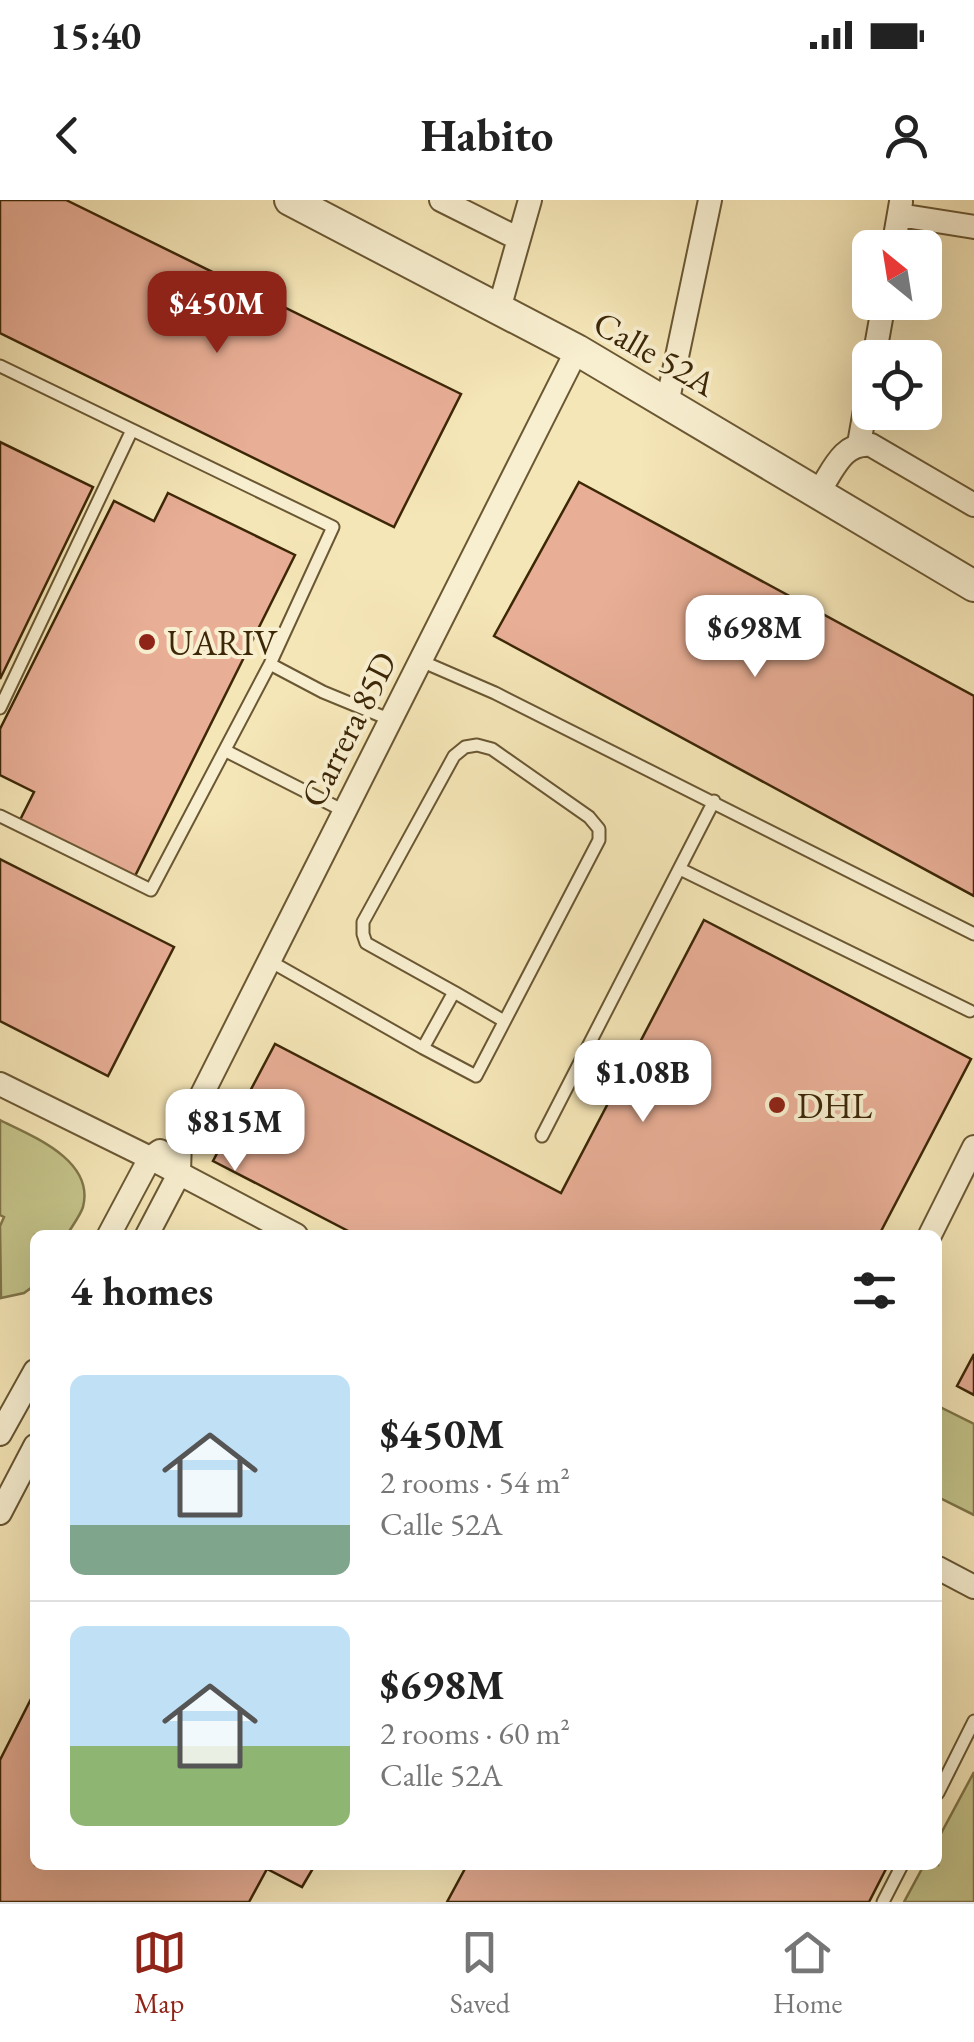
<!DOCTYPE html>
<html lang="en">
<head>
<meta charset="utf-8">
<style>
	body { margin:0; font-family:"EB Garamond",serif; background:#f2f2f2; color:#222; height:100vh; display:flex; flex-direction:column; font-size:38px; white-space:nowrap }
	* { box-sizing:border-box; margin:0 }
	p { font-size:32px; color:#767676 }
	.icon { flex:none; width:55px; height:55px; fill:none; stroke:currentColor; stroke-width:2; stroke-linecap:round; stroke-linejoin:round }
	.map { position:relative; flex:1; overflow:hidden }
	.side { position:absolute; left:30px; top:1030px; width:912px; height:640px; display:flex; flex-direction:column; background:#fff; border-radius:15px; box-shadow:0 10px 40px #0002 }
	.side>* { flex:none }
	.needle { width:65px; rotate:330deg }
	.buttons { position:absolute; left:852px; top:30px; display:grid; gap:20px }
	.buttons a { display:grid; place-items:center; width:90px; height:90px; border-radius:15px; background:#fff; box-shadow:0 10px 40px #0002; font-size:50px }
	.price { position:absolute; translate:-50% -85px; padding:0 22px; border-radius:20px; background:#fff; color:#222; font-size:32px; line-height:65px; filter:drop-shadow(0 2px 5px #0008) }
	.price::after { content:''; position:absolute; left:50%; top:60px; width:30px; height:22px; margin-left:-15px; background:inherit; clip-path:polygon(0 0,100% 0,50% 100%) }
	.price.current { background:#8f2418; color:#fff }
	ul { padding:0; list-style:none }
	li { display:flex; align-items:center; gap:30px; height:250px; padding:0 40px }
	li+li { border-top:2px solid #e0e0e0 }
	li span { display:grid; place-items:center; flex:none; width:280px; height:200px; border-radius:15px; color:#555 }
	li>.icon { margin-inline-start:auto }
	span .icon { width:120px; height:120px; fill:#fffc; stroke-width:1 }
	li b { font-size:42px }
	h2 { display:flex; justify-content:space-between; align-items:center; height:120px; padding:0 40px; font-size:42px }
	.status { display:flex; justify-content:space-between; align-items:center; height:70px; padding:0 50px; background:#fff; direction:ltr }
	.status svg { height:28px; fill:currentColor }
	header { display:flex; justify-content:space-between; align-items:center; height:130px; padding:0 40px; background:#fff; font-size:45px; font-weight:700 }
	.dock { display:flex; justify-content:space-around; align-items:center; height:140px; border-top:2px solid #e0e0e0; background:#fff; font-size:28px; color:#767676 }
	.dock a { display:grid; justify-items:center; gap:5px }
	.dock .current { color:#8f2418 }
	.map>svg:first-child { display:block }
</style>
</head>
<body>
<div class="status"><b>15:40</b><svg viewBox="0 0 49 12"><path d="M0 12V9h3v3zM5 12V6h3v6zM10 12V3h3v9zM15 12V0h3v12zM26 1h20v11H26zM47 4h2v5h-2z"/></svg></div>
<header><svg class="icon" aria-label="back" viewBox="0 0 24 24"><path d="M15 5l-7 7 7 7"/></svg>Habito<svg class="icon" aria-label="person" viewBox="0 0 24 24"><circle cx="12" cy="8" r="4"/><path d="M4 21q1-7 8-7t8 7"/></svg></header>
<div class="map">
<svg width="974" height="1702" viewBox="0 0 974 1702">
	<rect width="100%" height="100%" fill="#f5e6b7"/>
	<filter id="stains"><feTurbulence type="fractalNoise" baseFrequency=".002" numOctaves="4"/><feColorMatrix values="0 0 0 0 .2 0 0 0 0 .09 0 0 0 0 .02 0 0 0 .5 -.17"/></filter>
	<radialGradient id="worn" r=".72"><stop offset=".6" stop-color="#630" stop-opacity="0"/><stop offset="1" stop-color="#630" stop-opacity=".3"/></radialGradient>
	<path fill="#c4c389" stroke="#807548" stroke-width="2.5" d="M0 920C32 936 95 960 83 1007 80 1016 72 1026 67 1035H35V1085L24 1093 1 1098 0 1026 4 1017 0 1015Z
		M938 1206 974 1224V1315L938 1297Z
		M974 1572V1702H904L924 1665H938V1639Z"/>
	<path fill="#e8ae96" stroke="#3c2707" stroke-width="2.5" d="M0 0H66L461 194 394 327 0 133Z
		M0 242 93 287 0 479Z
		M579 282 974 496V696L494 436Z
		M168 293 295 355 133 680 18 624 34 592 0 575V529L114 301 154 321Z
		M0 659 174 747 108 876 0 821Z
		M704 720 971 859 879 1035H356L213 961 275 844 561 993Z
		M974 1154V1195L957 1186Z
		M35 1491V1665H315L302 1687 267 1669 249 1702H0V1560Z
		M467 1665H888L869 1702H447Z"/>
	<g fill="none" stroke-linecap="round" stroke-linejoin="round">
		<defs>
			<path id="service" d="M0 166 333 327 270 464 151 690 0 616
				M421 461 495 493 974 734
				M270 464 323 492 391 520
				M0 508 132 230
				M477 545 492 549 589 617 599 629V640L476 876 423 848 454 792 366 743 363 734V722L454 556 465 547Z
				M226 551 346 612
				M680 669 970 811
				M268 760 423 848
				M454 792 504 821
				M542 936 714 601
				M938 1593 974 1521
				M883 1702 902 1665"/>
			<path id="minor" d="M441 0 519 39
				M899 15 974 27
				M893 48 901 2
				M499 109 530 0
				M874 158 884 102
				M667 204 710 0
				M859 244 870 182
				M818 293C833 271 842 242 871 245L974 305
				M0 884 150 958 296 1035
				M109 1035 150 958 160 951
				M147 1035 179 974 180 938 577 150
				M930 1035 974 947
				M0 1234 35 1171
				M0 1313 35 1246
				M938 1368 974 1387"/>
			<path id="tertiary" d="M290 0 577 150 974 386"/>
		</defs>
		<use href="#service" stroke="#6a5733" stroke-width="15"/>
		<use href="#minor" stroke="#6a5733" stroke-width="26"/>
		<use href="#tertiary" stroke="#6a5733" stroke-width="34"/>
		<use href="#service" stroke="#f8efd0" stroke-width="11"/>
		<use href="#minor" stroke="#f8efd0" stroke-width="22"/>
		<use href="#tertiary" stroke="#f8efd0" stroke-width="30"/>
	</g>
	<g fill="#8f2418" stroke="#f8efd0" stroke-width="4">
		<circle cx="147" cy="442" r="10"/>
		<circle cx="777" cy="905" r="10"/>
	</g>
	<g text-anchor="middle" dominant-baseline="central" stroke-width="8" stroke-linejoin="round" paint-order="stroke">
		<g font-size="35" fill="#3c2707" stroke="#f8efd0">
			<text transform="translate(655 153) rotate(30)">Calle 52A</text>
			<text transform="translate(348 529) rotate(-63)">Carrera 85D</text>
		</g>
		<g font-size="35" fill="#3c2707" stroke="#f8efd0" text-anchor="start">
			<text x="167" y="442">UARIV</text>
			<text x="797" y="905">DHL</text>
		</g>
	</g>
	<rect width="100%" height="100%" filter="url(#stains)"/>
	<rect width="100%" height="100%" fill="url(#worn)"/>
</svg>
<div class="buttons">
<a><svg class="needle" viewBox="-14 -14 28 28"><path d="M0-13l5 13h-10z" fill="#e53935"/><path d="M0 13l5-13h-10z" fill="#767676"/></svg></a>
<a><svg class="icon" aria-label="locate" viewBox="0 0 24 24"><circle cx="12" cy="12" r="6"/><path d="M12 2v4M12 18v4M2 12h4M18 12h4"/></svg></a>
</div>
<b class="price current" style="left:217px;top:156px">$450M</b>
<b class="price" style="left:755px;top:480px">$698M</b>
<b class="price" style="left:643px;top:925px">$1.08B</b>
<b class="price" style="left:235px;top:974px">$815M</b>
<section class="side">
<h2>4 homes<svg class="icon" aria-label="filters" viewBox="0 0 24 24"><path d="M4 7h16M4 17h16"/><circle cx="9" cy="7" r="2"/><circle cx="15" cy="17" r="2"/></svg></h2>
<ul>
<li><span style="background:linear-gradient(#bfe0f5 75%,#7fa58c 0)"><svg class="icon" aria-label="home" viewBox="0 0 24 24"><path d="M3 11l9-7 9 7M6 9v11h12V9"/></svg></span><div><b>$450M</b><p>2 rooms · 54 m²</p><p>Calle 52A</p></div></li>
<li><span style="background:linear-gradient(#bfe0f5 60%,#8fb573 0)"><svg class="icon" aria-label="home" viewBox="0 0 24 24"><path d="M3 11l9-7 9 7M6 9v11h12V9"/></svg></span><div><b>$698M</b><p>2 rooms · 60 m²</p><p>Calle 52A</p></div></li>
</ul>
</section>
</div>
<nav class="dock">
<a class="current"><svg class="icon" aria-label="map" viewBox="0 0 24 24"><path d="M3 6l6-2 6 2 6-2v14l-6 2-6-2-6 2zM9 4v14M15 6v14"/></svg>Map</a>
<a><svg class="icon" aria-label="saved" viewBox="0 0 24 24"><path d="M7 4h10v16l-5-4-5 4z"/></svg>Saved</a>
<a><svg class="icon" aria-label="home" viewBox="0 0 24 24"><path d="M3 11l9-7 9 7M6 9v11h12V9"/></svg>Home</a>
</nav>
</body>
</html>
